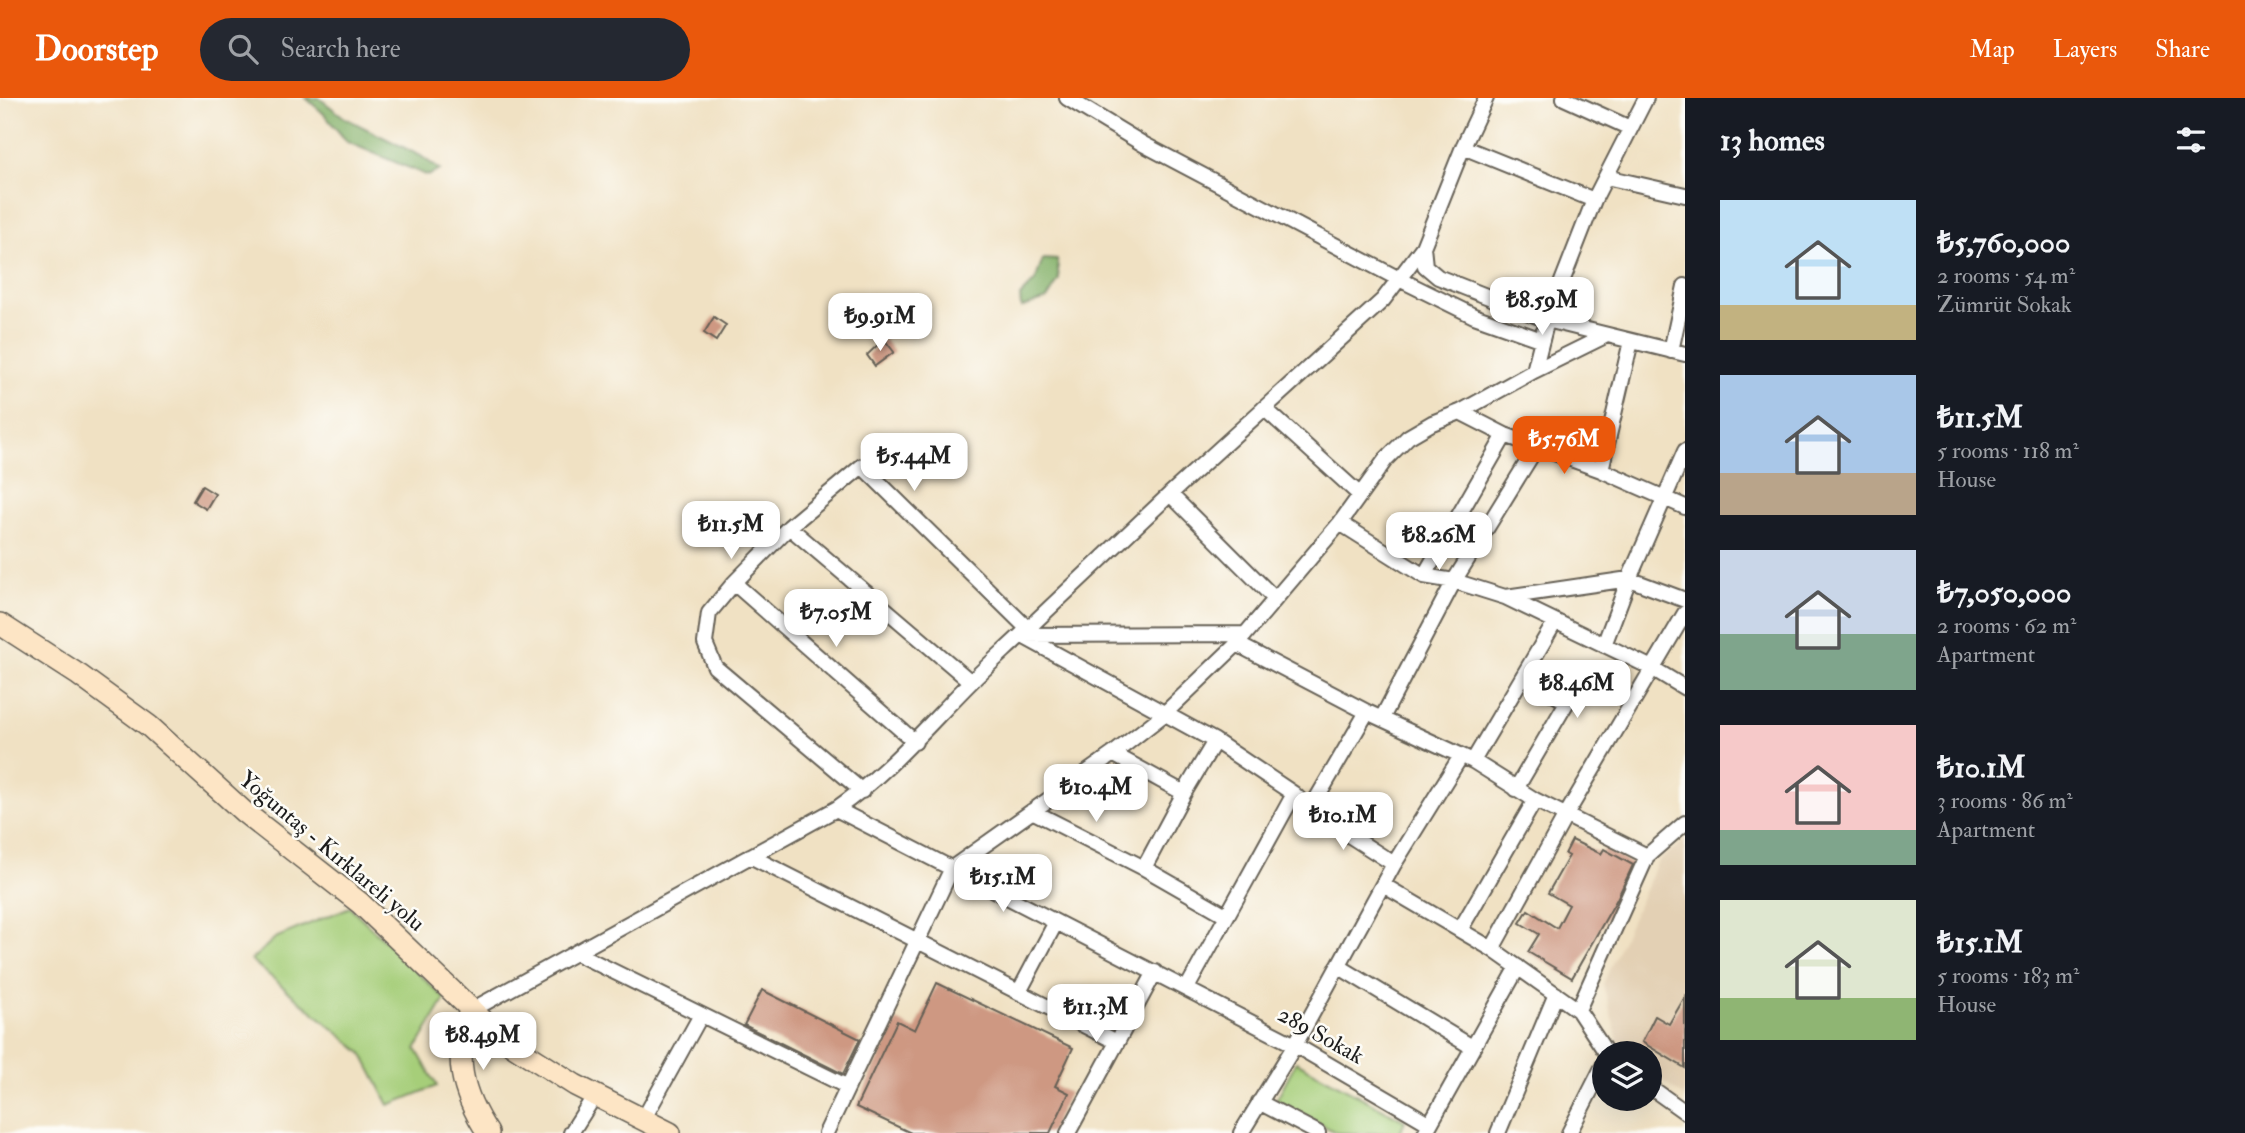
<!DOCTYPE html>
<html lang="en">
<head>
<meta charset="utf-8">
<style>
	body { margin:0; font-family:"IM FELL Double Pica",serif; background:#242831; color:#f1f3f6; height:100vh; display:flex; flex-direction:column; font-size:26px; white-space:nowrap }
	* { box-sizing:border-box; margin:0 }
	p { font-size:23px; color:#9ea1a6 }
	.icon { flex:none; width:38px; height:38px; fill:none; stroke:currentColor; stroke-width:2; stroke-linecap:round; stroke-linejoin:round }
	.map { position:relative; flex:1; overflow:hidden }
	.sheet { display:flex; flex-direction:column; background:#171b24; width:560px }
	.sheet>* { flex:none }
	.tools { position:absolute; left:1592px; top:943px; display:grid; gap:14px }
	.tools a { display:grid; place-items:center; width:70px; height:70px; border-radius:50%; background:#171b24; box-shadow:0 7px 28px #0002; font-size:35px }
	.price { position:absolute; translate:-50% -60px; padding:0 16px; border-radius:14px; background:#fff; color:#222; font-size:23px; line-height:46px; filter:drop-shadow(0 2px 4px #0008) }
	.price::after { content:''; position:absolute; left:50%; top:42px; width:21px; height:16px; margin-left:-10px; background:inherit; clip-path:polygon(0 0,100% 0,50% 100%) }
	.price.on { background:#ea580c; color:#fff }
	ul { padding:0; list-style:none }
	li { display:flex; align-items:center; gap:21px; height:175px; padding:0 35px }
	li span { display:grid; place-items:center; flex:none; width:196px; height:140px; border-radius:0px; color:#555 }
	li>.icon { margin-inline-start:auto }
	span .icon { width:84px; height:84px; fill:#fffc; stroke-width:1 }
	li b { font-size:30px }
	h2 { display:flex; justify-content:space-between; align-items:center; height:84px; padding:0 35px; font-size:30px }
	header { display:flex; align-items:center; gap:42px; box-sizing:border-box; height:98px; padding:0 35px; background:#ea580c; color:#fff }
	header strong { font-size:33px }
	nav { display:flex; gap:38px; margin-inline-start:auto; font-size:24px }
	.search { width:490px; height:63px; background:#242831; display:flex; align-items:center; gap:18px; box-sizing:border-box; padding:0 24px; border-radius:38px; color:#9ea1a6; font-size:26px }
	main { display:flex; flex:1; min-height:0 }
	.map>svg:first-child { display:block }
</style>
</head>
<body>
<header>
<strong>Doorstep</strong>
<div class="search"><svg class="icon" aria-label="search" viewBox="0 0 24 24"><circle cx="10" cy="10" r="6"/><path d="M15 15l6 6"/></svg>Search here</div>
<nav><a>Map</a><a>Layers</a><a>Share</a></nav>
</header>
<main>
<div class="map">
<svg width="1685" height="1035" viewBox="0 0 1685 1035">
	<rect width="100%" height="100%" fill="#fdfcf7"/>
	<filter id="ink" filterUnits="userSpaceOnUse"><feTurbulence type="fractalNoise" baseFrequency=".0143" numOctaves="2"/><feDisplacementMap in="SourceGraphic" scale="14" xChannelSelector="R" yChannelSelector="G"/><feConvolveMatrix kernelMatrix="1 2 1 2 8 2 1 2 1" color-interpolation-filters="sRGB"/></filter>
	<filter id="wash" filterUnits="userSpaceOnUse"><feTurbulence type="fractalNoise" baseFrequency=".00686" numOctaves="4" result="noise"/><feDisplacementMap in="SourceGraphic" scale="28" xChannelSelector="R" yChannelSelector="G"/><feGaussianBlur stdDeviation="1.57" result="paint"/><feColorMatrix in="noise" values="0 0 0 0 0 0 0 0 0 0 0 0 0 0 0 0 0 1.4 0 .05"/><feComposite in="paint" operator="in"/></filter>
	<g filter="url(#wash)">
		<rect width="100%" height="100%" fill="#f0e1c3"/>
		<path fill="#e3d0b4" d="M1685 742V1000L1650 973V956L1627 955 1620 950 1603 886 1658 763Z"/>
		<path fill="#a6ce79" stroke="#61754a" stroke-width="2" d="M350 809 445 901 416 951 437 988 389 1007 362 955 251 862 275 840Z
			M1296 964 1405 1023 1399 1035H1337L1276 1002Z"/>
		<path fill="#84b169" stroke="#506642" stroke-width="2" d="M306 0H319L345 20 421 58 440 72 428 78 347 44 324 16Z
			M1043 161 1057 162 1059 182 1047 201 1021 210 1020 198 1035 183Z"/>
		<g id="blocks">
			<path fill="#ce9882" d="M714 219 726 227 716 243 704 235Z
				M884 241 894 254 875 268 867 257Z
				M202 388 215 396 206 411 193 403Z
				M1572 742 1601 756 1604 751 1633 767 1617 801 1572 880 1528 854 1539 836 1520 825 1528 812 1557 830 1569 807 1548 795 1569 758 1565 756Z
				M937 885 1073 950 1055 988 1069 995 1050 1035H911L856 1009 897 923 915 932Z
				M762 892 860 941 843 976 744 927Z
				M1685 899V970L1642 944 1655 918 1669 926Z"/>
		</g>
	</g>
	<g filter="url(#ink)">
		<use href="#blocks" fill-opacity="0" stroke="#666156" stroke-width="2"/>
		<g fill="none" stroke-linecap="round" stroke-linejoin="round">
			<defs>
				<path id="street" d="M1067 0 1143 46 1399 181 1474 218 1542 242
					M1486 0 1463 49 1594 102
					M1564 0 1630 30
					M1463 49 1423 149 1425 168 1438 179 1547 222 1685 256
					M1606 79 1685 97
					M1671 253 1685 188
					M1534 273 1607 237
					M1264 310 1360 397
					M1460 314 1505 337 1601 372 1685 409
					M1601 372 1631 243
					M1170 396 1383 202 1423 149
					M1340 425 1424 478 1454 483 1505 499 1652 570 1685 590
					M789 429 862 368 1028 531
					M1424 478 1505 337
					M734 485 915 644
					M1506 499 1629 481 1685 502
					M1275 501 1170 396 1021 537 1215 643 1294 696 1310 712 1394 766
					M1237 546 1367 614 1473 663 1535 702 1647 758
					M1604 547 1629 481 1685 353
					M1382 620 1454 483 1536 350
					M1215 643 1184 695 1144 770 1226 817
					M1113 656 1184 695
					M1473 663 1555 524
					M1516 691 1567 604 1523 578
					M862 693 715 569 705 545 709 515 734 485 789 429 971 584
					M836 711 1295 947 1430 1026
					M1310 712 1367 614
					M1032 713 1144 770
					M750 758 1117 944
					M1383 787 1492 851 1578 912 1607 956
					M1460 832 1535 702
					M1492 851 1566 717 1685 515
					M576 855 848 989
					M1338 868 1472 949
					M1187 890 1294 696
					M1019 894 1056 824
					M1578 912 1647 758 1685 725
					M470 913 836 711C887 676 926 629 970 585 986 569 1004 553 1021 537L1245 536
					M1650 989 1685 1014
					M1259 1004 1318 1035
					M643 1022 701 917
					M571 1035 595 997
					M826 1035 952 770 1113 656 1163 617 1237 546 1340 425 1386 361 1408 339 1432 325 1460 314 1534 273 1547 222 1594 102 1646 0
					M1068 1035 1155 874
					M1241 1035 1295 947 1394 766 1461 658
					M1425 1035 1518 869
					M1498 1035 1556 896
					M1569 1035 1605 964"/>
				<path id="secondary" d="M0 526 79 577 149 628 244 714 360 805 500 939 575 987 670 1035
					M470 913C453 959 461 994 488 1035"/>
			</defs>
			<use href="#street" stroke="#666156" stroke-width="18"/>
			<use href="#secondary" stroke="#666156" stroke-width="24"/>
			<use href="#street" stroke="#fff" stroke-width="14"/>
			<use href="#secondary" stroke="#fde5c5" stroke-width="21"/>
		</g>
	</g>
	<g text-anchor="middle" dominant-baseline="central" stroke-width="5" stroke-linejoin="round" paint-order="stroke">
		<g font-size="23" fill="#1c1c1c" stroke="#fdfcf7">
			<text transform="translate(332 753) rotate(40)">Yoğuntaş - Kırklareli yolu</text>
			<text transform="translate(1321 937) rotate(29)">289 Sokak</text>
		</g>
	</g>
</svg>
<div class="tools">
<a><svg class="icon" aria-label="layers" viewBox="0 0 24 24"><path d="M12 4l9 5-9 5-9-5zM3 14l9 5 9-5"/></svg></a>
</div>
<b class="price" style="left:1542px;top:239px">₺8.59M</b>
<b class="price" style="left:880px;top:255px">₺9.91M</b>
<b class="price on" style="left:1564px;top:378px">₺5.76M</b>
<b class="price" style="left:914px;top:395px">₺5.44M</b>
<b class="price" style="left:731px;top:463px">₺11.5M</b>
<b class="price" style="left:1439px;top:474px">₺8.26M</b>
<b class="price" style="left:836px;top:551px">₺7.05M</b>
<b class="price" style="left:1577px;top:622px">₺8.46M</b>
<b class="price" style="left:1096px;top:726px">₺10.4M</b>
<b class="price" style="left:1343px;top:754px">₺10.1M</b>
<b class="price" style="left:1003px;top:816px">₺15.1M</b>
<b class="price" style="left:1096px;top:946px">₺11.3M</b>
<b class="price" style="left:483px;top:974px">₺8.49M</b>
</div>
<section class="sheet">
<h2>13 homes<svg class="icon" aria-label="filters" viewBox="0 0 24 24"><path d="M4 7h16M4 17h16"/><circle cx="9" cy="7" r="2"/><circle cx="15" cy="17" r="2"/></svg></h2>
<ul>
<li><span style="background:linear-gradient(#bfe0f5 75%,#c2b280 0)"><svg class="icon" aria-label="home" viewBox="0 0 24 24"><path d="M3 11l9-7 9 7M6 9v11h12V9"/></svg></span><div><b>₺5,760,000</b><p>2 rooms · 54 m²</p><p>Zümrüt Sokak</p></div></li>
<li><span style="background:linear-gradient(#a9c7e8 70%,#b9a48a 0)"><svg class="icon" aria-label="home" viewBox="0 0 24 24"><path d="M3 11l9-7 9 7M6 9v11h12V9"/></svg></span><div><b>₺11.5M</b><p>5 rooms · 118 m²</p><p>House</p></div></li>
<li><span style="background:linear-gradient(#c9d6e8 60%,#7fa58c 0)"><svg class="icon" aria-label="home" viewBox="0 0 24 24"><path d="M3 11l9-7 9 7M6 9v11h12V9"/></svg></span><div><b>₺7,050,000</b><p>2 rooms · 62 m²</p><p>Apartment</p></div></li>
<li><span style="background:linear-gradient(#f6c9c9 75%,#7fa58c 0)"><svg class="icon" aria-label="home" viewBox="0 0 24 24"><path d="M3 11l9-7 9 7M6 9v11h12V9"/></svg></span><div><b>₺10.1M</b><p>3 rooms · 86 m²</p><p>Apartment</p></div></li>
<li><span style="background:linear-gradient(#dfe7d0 70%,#8fb573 0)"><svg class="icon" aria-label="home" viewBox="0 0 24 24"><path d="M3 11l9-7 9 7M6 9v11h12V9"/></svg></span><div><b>₺15.1M</b><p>5 rooms · 183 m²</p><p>House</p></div></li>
</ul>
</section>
</main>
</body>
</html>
